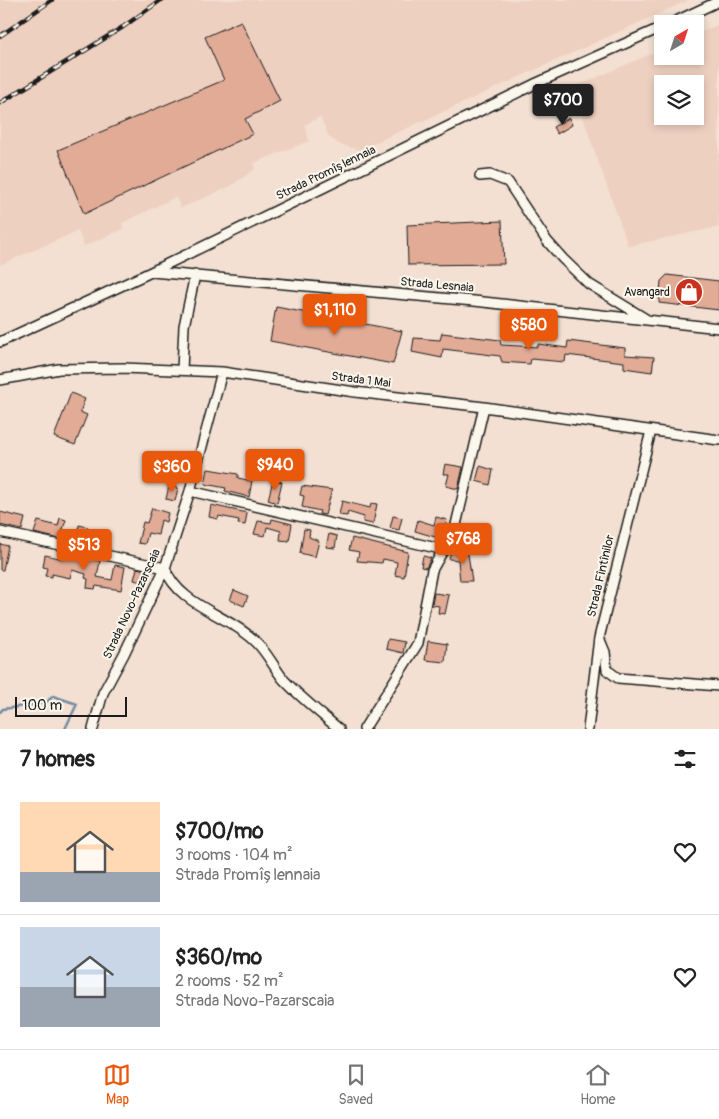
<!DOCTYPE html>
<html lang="en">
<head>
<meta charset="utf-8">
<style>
	body { margin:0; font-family:Pangolin,sans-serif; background:#f6f6f6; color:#222; height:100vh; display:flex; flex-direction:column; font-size:19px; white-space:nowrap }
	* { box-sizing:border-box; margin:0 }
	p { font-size:16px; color:#767676 }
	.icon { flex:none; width:28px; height:28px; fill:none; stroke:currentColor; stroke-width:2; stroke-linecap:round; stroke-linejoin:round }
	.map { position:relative; height:729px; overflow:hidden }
	.side { display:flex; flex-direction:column; background:#fff; flex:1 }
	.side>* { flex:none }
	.needle { width:32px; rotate:39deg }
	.controls { position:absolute; left:654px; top:15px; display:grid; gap:10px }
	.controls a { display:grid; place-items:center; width:50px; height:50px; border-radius:0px; background:#fff; box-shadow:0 2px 8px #0003; font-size:25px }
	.scale { position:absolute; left:15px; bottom:12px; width:112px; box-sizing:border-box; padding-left:5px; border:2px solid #1c1c1c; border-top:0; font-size:14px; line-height:18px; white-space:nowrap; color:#1c1c1c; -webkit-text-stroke:4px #fbf7ec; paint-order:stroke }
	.price { position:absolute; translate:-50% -42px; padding:0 11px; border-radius:5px; background:#ea580c; color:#fff; font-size:16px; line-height:32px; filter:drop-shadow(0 1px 2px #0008) }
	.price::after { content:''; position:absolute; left:50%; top:30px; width:15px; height:11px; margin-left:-8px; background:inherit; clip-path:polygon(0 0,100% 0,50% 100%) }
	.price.on { background:#222; color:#fff }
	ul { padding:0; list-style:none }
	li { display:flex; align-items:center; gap:15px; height:125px; padding:0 20px }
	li+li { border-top:1px solid #e0e0e0 }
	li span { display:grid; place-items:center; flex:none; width:140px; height:100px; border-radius:0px; color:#555 }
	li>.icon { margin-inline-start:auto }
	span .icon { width:60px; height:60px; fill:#fffc; stroke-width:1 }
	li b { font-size:21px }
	h2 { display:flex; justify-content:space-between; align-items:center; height:60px; padding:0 20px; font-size:21px }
	.dock { display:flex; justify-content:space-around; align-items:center; height:70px; border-top:1px solid #e0e0e0; background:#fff; font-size:14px; color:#767676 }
	.dock a { display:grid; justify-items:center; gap:2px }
	.dock .on { color:#ea580c }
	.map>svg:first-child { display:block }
</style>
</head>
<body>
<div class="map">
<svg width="719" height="729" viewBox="0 0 719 729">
	<rect width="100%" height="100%" fill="#f3e0d2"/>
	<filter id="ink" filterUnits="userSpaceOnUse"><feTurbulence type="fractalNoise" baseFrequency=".02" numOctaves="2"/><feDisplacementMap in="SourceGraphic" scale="10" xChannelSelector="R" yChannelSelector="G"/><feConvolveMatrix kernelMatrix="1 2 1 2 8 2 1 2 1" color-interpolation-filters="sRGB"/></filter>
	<g filter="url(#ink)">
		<path fill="#eed0c0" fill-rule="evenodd" d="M0 0H689L359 150 339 144 329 137 320 117 305 125 309 141 254 163 255 169 231 186 181 208 176 197 122 223 124 229 84 246 78 231 0 265Z
			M719 24V227L628 246 576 98 577 86 662 49V56H695V35ZM662 84H695V116H662Z"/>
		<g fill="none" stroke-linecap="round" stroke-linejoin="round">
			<path stroke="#738ca0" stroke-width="2.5" d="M0 712 3 709 46 703 53 696 77 704 65 729"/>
		</g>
		<path fill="#e1ab96" stroke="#1c1c1c" d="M241 21 280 101 245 119 253 134 84 214 58 150 224 80 205 37Z
			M569 118 572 125 557 134 553 127Z
			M502 221 504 264 408 265 407 225Z
			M667 275 719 281V310L659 303 661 281Z
			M276 307 402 331 393 364 270 341Z
			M442 333 500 340 501 345 538 347V344L567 348 568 341 625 348V355L654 357 652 372 624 368V362L566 355 565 362 531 359 530 364 502 362 500 356 443 349 442 358 412 352 414 338 440 340Z
			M71 393 85 399 80 412 87 415 75 445 54 437Z
			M445 464 463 467 458 489 446 486 449 474H443Z
			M480 466 493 470 490 485 476 481Z
			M208 469 238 474V478L252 481 249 497 225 491 226 488 205 484Z
			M273 480 282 482 277 503 268 500Z
			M169 486 178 488 175 501 166 499Z
			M302 486 332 490 325 515 319 514 320 511 302 507 304 496 300 495Z
			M342 501 370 508 371 503 377 504 373 524 363 522 364 517 348 512 347 516 339 515Z
			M211 505 247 513 245 525 238 524 239 520 219 516 218 519 209 517Z
			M152 508 168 513 166 522 161 520 158 535 148 533 145 544 138 543 143 522 147 523Z
			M0 512 25 518 22 530 0 525Z
			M393 516 402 518 399 530 390 528Z
			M436 517 447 520 442 539 415 531 418 520 434 525Z
			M60 518 66 520 60 539 34 533 38 521 58 526Z
			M272 519 292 524 289 541 280 540 281 531 267 527 265 536 254 534 258 521 271 523Z
			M79 525 88 527 85 544 76 542Z
			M304 529 310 530 309 537 319 541 315 557 300 553Z
			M462 530 482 537 479 547 458 540Z
			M329 534 337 536 335 548 326 547Z
			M352 538 408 552 404 577 395 575 397 562 383 559 382 563 357 561 359 552 349 550Z
			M0 544 8 546 3 570H0Z
			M451 551 468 554 472 581H460L458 560 449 559Z
			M45 555 64 559 65 557 76 559 77 556 100 561 97 577 112 580 115 565 125 567 121 590 96 586 95 589 87 588 88 579 85 578 86 574 72 570 70 578 52 574V577L45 576 47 568 43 567Z
			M423 556 431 558 426 568 421 567Z
			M137 568 150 571 146 583 134 580Z
			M234 590 248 596 244 606 230 600Z
			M434 593 449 595 445 614 438 613 439 606 432 605Z
			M388 639 405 642 403 653 386 649Z
			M428 641 447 644 445 662 425 660Z"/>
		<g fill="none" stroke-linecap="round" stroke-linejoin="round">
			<defs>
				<path id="minor" d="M670 24 719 1
					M480 176 490 175 508 182 547 241 563 259 589 284 646 319
					M152 272 474 301 719 328
					M0 342 151 272 537 83 662 27
					M182 370 184 326 195 275
					M0 380 59 369 123 368 222 372 355 392 484 407 719 440
					M190 491 445 550
					M0 532 165 568C178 605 228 615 254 640 266 650 274 668 284 680 301 698 320 713 339 729
					M600 640 605 652 607 670 618 678 719 686
					M93 729 103 693 124 654 165 568 190 491 222 372
					M364 729 418 643 432 570 455 529 484 407
					M588 729 599 638 651 431"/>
			</defs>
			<use href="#minor" stroke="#1c1c1c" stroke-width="12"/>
			<use href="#minor" stroke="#fbf7ec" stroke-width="9"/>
			<defs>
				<path id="rail" d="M0 36 52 0
					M0 103 123 27 161 0"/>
			</defs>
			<use href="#rail" stroke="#1c1c1c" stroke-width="4.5"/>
			<use href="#rail" stroke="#fbf7ec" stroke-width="2.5" stroke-dasharray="8" stroke-linecap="butt"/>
		</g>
	</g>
	<defs>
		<symbol id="shop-disc" viewBox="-11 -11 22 22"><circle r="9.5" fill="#c8321e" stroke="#fbf7ec"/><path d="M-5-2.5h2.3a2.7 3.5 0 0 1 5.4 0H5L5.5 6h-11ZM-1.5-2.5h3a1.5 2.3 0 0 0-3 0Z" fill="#fff"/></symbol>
	</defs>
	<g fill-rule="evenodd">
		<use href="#shop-disc" x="673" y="276" width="32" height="32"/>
	</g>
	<g text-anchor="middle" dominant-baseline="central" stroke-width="4" stroke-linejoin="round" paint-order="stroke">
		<g font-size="12" fill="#1c1c1c" stroke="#fbf7ec">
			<text transform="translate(326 173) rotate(-26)">Strada Promîșlennaia</text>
			<text transform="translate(437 285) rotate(5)">Strada Lesnaia</text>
			<text transform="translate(361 380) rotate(7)">Strada 1 Mai</text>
			<text transform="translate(601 576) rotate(-77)">Strada Fîntînilor</text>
			<text transform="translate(132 604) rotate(-65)">Strada Novo-Pazarscaia</text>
		</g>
		<g font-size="12" fill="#1c1c1c" stroke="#fbf7ec" text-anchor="end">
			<text x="670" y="292">Avangard</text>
		</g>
	</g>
</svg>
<div class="controls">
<a><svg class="needle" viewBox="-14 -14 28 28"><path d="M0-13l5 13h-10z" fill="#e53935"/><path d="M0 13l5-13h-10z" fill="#767676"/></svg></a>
<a><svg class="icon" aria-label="layers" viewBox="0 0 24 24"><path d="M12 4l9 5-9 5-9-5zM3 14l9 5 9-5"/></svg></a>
</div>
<div class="scale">100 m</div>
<b class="price on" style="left:563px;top:126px">$700</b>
<b class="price" style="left:335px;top:336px">$1,110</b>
<b class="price" style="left:529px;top:351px">$580</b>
<b class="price" style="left:275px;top:491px">$940</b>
<b class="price" style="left:172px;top:493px">$360</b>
<b class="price" style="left:463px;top:565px">$768</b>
<b class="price" style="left:84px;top:571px">$513</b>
</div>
<section class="side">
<h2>7 homes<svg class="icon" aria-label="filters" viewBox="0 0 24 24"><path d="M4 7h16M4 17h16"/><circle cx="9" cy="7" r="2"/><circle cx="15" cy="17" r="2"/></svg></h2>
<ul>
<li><span style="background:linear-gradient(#ffd9b3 70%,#9aa5b1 0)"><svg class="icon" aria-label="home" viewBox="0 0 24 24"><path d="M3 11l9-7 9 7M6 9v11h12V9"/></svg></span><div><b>$700/mo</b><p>3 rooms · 104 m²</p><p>Strada Promîșlennaia</p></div><svg class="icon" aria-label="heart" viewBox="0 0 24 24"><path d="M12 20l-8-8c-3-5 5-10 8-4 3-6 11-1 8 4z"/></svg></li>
<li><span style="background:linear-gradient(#c9d6e8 60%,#9aa5b1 0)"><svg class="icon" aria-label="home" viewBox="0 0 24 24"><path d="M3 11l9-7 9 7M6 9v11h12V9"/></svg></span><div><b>$360/mo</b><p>2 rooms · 52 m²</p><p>Strada Novo-Pazarscaia</p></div><svg class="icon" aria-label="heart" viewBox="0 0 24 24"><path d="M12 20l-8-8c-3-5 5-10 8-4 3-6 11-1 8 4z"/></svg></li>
</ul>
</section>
<nav class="dock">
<a class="on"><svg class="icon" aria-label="map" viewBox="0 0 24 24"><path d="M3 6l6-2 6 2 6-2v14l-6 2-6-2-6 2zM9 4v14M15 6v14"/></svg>Map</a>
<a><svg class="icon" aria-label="saved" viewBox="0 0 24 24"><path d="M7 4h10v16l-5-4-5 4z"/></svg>Saved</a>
<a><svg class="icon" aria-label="home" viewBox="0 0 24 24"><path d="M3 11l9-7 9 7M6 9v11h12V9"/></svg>Home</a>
</nav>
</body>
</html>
